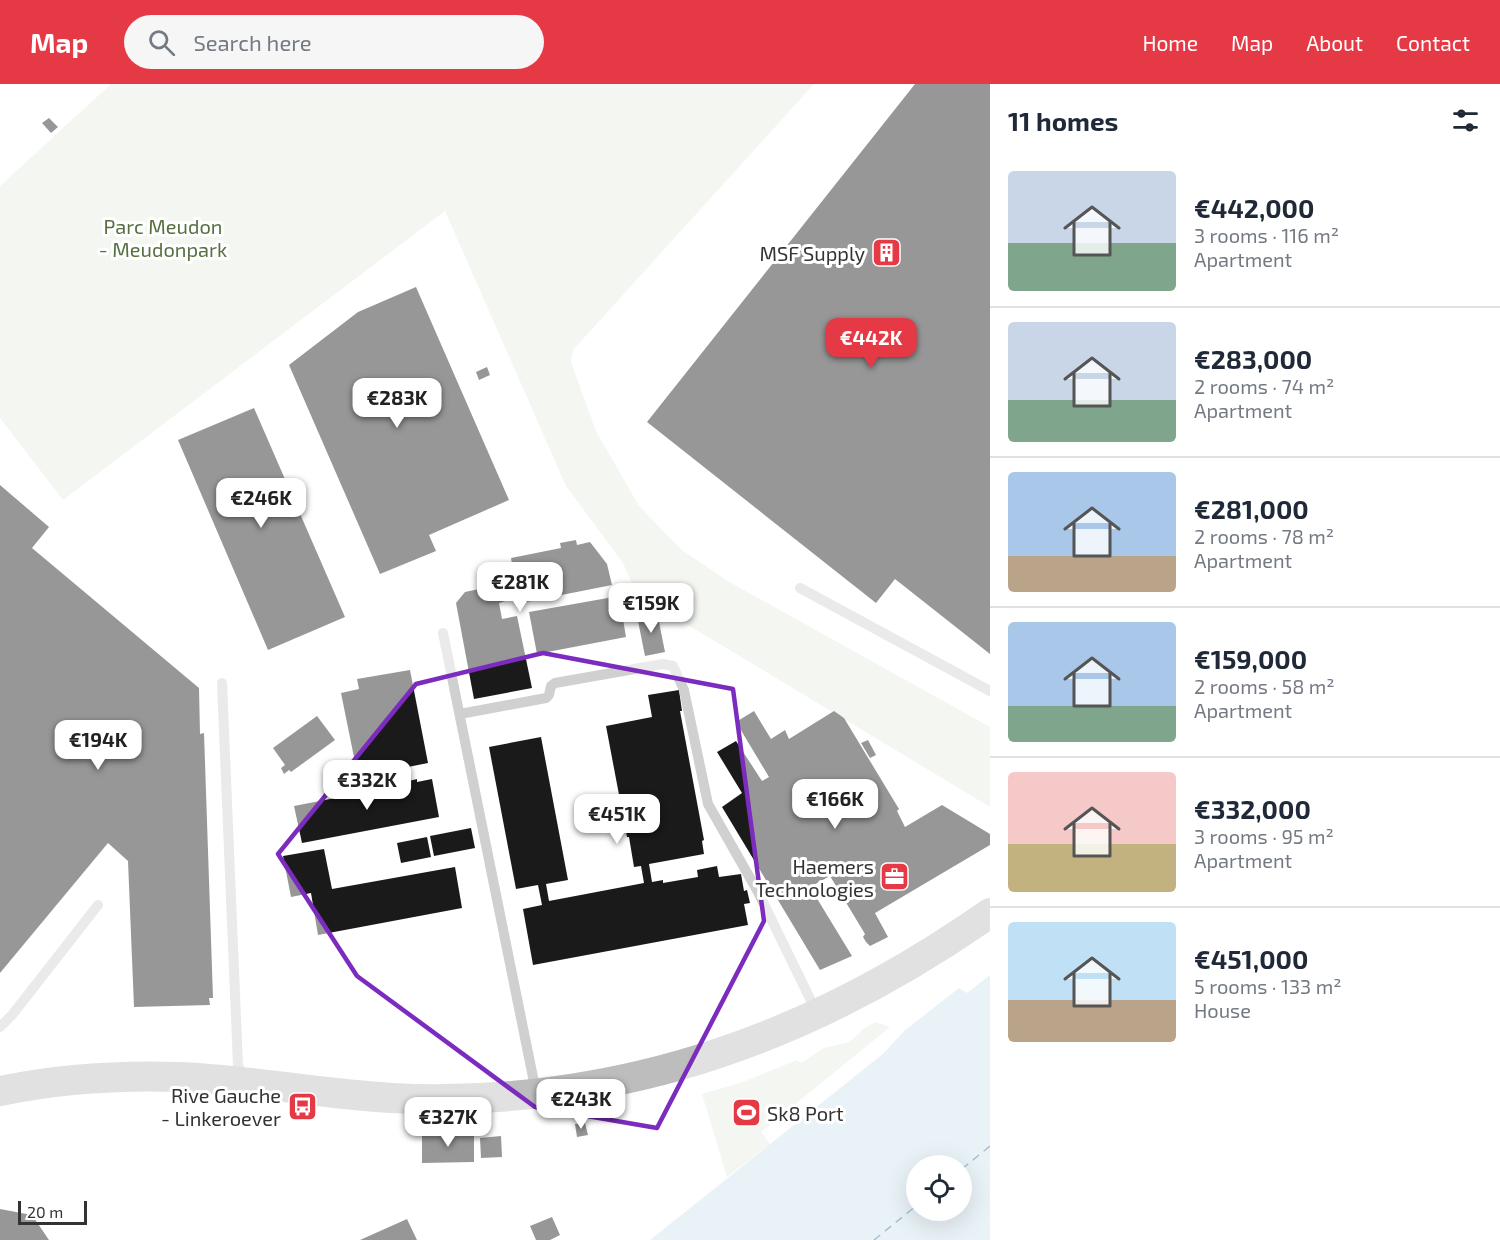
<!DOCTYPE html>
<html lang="en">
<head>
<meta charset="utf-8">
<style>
	body { margin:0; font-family:"Exo 2",sans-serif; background:#f6f6f7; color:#1f2937; height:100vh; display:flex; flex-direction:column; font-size:22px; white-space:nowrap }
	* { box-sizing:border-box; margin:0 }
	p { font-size:20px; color:#747a83 }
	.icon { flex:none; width:33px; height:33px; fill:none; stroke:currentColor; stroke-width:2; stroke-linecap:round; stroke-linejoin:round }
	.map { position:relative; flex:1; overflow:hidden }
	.sheet { display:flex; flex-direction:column; background:#fff; width:510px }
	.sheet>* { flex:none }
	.controls { position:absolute; left:906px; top:1071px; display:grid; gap:12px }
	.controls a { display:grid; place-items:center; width:66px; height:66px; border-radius:50%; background:#fff; box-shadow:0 6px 24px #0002; font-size:30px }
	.scale { position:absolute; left:18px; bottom:15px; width:69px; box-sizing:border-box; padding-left:6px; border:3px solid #333; border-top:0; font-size:16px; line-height:21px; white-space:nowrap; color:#333; -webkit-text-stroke:4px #fff; paint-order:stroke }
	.price { position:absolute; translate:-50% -51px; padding:0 14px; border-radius:12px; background:#fff; color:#222; font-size:20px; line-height:39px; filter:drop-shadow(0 2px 3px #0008) }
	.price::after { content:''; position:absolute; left:50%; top:36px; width:18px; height:14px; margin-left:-9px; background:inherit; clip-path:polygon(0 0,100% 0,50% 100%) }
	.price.active { background:#e63946; color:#fff }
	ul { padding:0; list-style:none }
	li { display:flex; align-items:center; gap:18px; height:150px; padding:0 18px }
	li+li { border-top:2px solid #e0e1e3 }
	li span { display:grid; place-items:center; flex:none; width:168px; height:120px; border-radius:6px; color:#555 }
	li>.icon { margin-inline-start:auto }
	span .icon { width:72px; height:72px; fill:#fffc; stroke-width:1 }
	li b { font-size:26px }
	h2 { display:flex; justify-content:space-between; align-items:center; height:72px; padding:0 18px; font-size:26px }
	header { display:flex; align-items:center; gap:36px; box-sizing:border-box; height:84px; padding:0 30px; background:#e63946; color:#fff }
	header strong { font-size:28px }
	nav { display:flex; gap:33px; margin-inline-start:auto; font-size:21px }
	.search { width:420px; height:54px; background:#f6f6f7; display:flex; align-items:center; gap:15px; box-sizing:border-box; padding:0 21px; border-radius:33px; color:#747a83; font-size:22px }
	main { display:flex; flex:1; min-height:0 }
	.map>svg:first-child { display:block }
</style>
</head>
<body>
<header>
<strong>Map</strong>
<div class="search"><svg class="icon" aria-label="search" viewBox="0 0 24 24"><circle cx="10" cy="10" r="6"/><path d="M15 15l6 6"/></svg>Search here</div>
<nav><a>Home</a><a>Map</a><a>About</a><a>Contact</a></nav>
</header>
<main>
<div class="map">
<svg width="990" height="1156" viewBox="0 0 990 1156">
	<rect width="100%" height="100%" fill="#fff"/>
	<path fill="#e6ecdf" d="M111 0H814L573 266 571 278 596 347 639 422 682 466 726 496 990 643V723L683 538 639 516 623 479 566 402 445 127 63 416 0 334V102Z
		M876 938 890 943 761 1048 770 1060 727 1093 702 1010 743 998 797 976 801 979 824 964 849 958 860 949 861 946Z"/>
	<path fill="#cfe2ee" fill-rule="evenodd" d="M990 891V1156H650L884 969 904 947 959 904 967 909ZM916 1082H962V1126H916Z"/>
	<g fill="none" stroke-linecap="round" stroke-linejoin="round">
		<path stroke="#3f7597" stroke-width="1.5" stroke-dasharray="8 6" stroke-linecap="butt" d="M962 1085 990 1062
			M874 1156 916 1122"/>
	</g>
	<path fill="#1a1a1a" d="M915 0H990V570L895 495 876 519 647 338Z
		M49 34 58 43 51 49 42 39Z
		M416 203 509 416 429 451 436 467 380 490 289 281 358 228Z
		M487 283 490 291 479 296 476 288Z
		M254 324 345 533 268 566 178 356Z
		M0 401 49 443 32 464 199 604 200 650 204 649 213 914H209L210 921 134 923 128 777 108 759 0 889Z
		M576 456 577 461 590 458 607 480 612 501 526 518 525 511 499 519 502 535 517 532 532 604 474 615 456 519 465 508 493 502 492 496 514 492 511 474 561 464 560 459Z
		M619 512 626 553 537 570 529 528Z
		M657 528 665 568 645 572 637 532Z
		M410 586 428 679 358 693 341 609 359 605 357 595Z
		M679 606 682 627H680L704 756 702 757 704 770 649 780 652 798 663 796V799L698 793 697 786 717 782 719 793 741 790 744 807 747 806 750 819 744 820 748 841 533 881 523 825 542 821 538 801 516 805 489 663 541 653 568 796 546 800 549 817 644 799 641 782 634 783 629 753H627L606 642 652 633 648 611Z
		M754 627 771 655 785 646 789 655 834 627 844 634 899 725 897 727 905 743 942 721 990 750V761L875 829 888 853 870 862 866 858 863 853 865 850 830 792 810 803 852 872 820 886 722 723 742 709 717 668 736 657 762 697 769 693 736 638Z
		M317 632 335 656 291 688 289 686 284 690 281 684 285 681 273 664Z
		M868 656 876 671 870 674 861 659Z
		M417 695V698L432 695 439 733 302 759 294 722 335 714 334 709 340 708 341 712 409 700V697Z
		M471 744 475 764 434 772 430 752Z
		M427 753 431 773 401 779 397 759Z
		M324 765 332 805 455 783 462 824 318 851 311 809 291 813 283 772Z
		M585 1039 588 1051 577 1053 575 1040Z
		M474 1049V1078L422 1079V1050Z
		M501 1052 502 1073 481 1074 480 1054Z
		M0 1125 32 1131 49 1156H0Z
		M552 1133 560 1151 550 1156H536L530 1142Z
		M407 1135 417 1156H360Z"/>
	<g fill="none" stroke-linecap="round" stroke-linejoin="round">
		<path stroke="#d0d0d0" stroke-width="10" d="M800 504 990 607
			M443 549 536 1008
			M222 599 238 981 245 996
			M460 630 546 614 549 611 551 602 555 599 663 580 673 582 684 606 708 720 758 808 816 927
			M0 943 12 931 98 821"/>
		<path stroke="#bdbdbd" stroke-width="30" d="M0 1007C58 995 121 991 180 993 251 996 321 1010 392 1014 500 1020 616 1004 719 969 815 937 907 887 990 829"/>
	</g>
	<path d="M0 0H990V1156H0ZM543 569 733 605 764 837 657 1044 535 1023 357 892 278 770 416 600Z" fill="#fff" fill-opacity=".55" fill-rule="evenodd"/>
	<path fill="none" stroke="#7b2cbf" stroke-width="4.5" stroke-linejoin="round" d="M543 569 733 605 764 837 657 1044 535 1023 357 892 278 770 416 600Z"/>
	<defs>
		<symbol id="building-square" viewBox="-11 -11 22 22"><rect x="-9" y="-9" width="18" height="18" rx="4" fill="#e63946" stroke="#fff"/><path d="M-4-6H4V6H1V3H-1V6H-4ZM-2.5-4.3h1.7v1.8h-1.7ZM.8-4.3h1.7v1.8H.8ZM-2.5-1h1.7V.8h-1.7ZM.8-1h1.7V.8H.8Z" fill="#fff"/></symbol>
		<symbol id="office-square" viewBox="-11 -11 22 22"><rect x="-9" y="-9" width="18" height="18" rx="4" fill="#e63946" stroke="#fff"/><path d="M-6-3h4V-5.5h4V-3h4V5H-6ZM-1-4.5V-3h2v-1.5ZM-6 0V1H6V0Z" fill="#fff"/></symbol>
		<symbol id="bus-square" viewBox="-11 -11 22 22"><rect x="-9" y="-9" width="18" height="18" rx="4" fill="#e63946" stroke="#fff"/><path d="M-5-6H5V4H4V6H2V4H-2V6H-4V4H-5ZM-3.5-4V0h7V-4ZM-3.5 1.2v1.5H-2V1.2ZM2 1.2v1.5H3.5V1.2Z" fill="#fff"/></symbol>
		<symbol id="stadium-square" viewBox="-11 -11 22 22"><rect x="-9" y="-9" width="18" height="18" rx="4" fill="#e63946" stroke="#fff"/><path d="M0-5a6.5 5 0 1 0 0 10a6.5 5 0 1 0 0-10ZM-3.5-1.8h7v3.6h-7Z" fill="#fff"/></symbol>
	</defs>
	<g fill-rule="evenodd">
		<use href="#building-square" x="870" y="152" width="33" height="33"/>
		<use href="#office-square" x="878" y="776" width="33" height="33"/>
		<use href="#bus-square" x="286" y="1006" width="33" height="33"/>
		<use href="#stadium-square" x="730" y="1012" width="33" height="33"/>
	</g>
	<g text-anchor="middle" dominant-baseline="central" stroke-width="6" stroke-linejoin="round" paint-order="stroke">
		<g font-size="20" fill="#56703f" stroke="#fff">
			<text x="163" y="142">Parc Meudon<tspan x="163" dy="23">- Meudonpark</tspan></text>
		</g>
		<g font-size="20" fill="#333" stroke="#fff" text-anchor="end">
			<text x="865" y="169">MSF Supply</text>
			<text x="874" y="782">Haemers<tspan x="874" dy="23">Technologies</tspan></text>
			<text x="281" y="1011">Rive Gauche<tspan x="281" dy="23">- Linkeroever</tspan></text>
			<text x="767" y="1029" text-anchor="start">Sk8 Port</text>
		</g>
	</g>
</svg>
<div class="controls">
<a><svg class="icon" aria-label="locate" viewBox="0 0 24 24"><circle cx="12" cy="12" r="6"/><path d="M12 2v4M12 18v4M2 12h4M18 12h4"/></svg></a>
</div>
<div class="scale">20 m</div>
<b class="price active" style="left:871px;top:285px">€442K</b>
<b class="price" style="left:397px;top:345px">€283K</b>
<b class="price" style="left:261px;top:445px">€246K</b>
<b class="price" style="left:520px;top:529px">€281K</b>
<b class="price" style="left:651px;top:550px">€159K</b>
<b class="price" style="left:98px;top:687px">€194K</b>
<b class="price" style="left:367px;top:727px">€332K</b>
<b class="price" style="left:835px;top:746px">€166K</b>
<b class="price" style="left:617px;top:761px">€451K</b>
<b class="price" style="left:581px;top:1046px">€243K</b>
<b class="price" style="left:448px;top:1064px">€327K</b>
</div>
<section class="sheet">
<h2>11 homes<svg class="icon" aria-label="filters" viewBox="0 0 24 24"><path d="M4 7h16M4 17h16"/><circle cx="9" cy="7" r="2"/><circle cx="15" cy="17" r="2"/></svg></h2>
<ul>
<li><span style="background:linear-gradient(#c9d6e8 60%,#7fa58c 0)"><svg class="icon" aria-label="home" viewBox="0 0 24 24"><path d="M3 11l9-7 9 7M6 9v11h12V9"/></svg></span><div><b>€442,000</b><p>3 rooms · 116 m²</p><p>Apartment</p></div></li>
<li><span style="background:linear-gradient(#c9d6e8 65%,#7fa58c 0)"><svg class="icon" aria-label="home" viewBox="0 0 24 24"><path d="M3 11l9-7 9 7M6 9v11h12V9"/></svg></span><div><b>€283,000</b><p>2 rooms · 74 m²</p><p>Apartment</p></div></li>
<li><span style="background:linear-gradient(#a9c7e8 70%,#b9a48a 0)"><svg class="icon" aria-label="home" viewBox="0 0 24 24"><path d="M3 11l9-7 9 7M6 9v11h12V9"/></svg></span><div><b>€281,000</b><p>2 rooms · 78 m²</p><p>Apartment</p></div></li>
<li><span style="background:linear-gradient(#a9c7e8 70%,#7fa58c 0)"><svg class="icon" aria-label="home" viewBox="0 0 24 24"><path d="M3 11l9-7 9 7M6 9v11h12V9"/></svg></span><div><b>€159,000</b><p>2 rooms · 58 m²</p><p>Apartment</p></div></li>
<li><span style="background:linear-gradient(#f6c9c9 60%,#c2b280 0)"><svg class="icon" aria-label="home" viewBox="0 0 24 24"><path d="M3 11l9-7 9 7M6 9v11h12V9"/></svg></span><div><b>€332,000</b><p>3 rooms · 95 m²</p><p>Apartment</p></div></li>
<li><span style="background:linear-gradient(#bfe0f5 65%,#b9a48a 0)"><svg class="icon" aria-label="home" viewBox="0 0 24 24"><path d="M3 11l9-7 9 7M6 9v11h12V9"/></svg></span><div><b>€451,000</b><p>5 rooms · 133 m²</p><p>House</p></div></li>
</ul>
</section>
</main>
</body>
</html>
